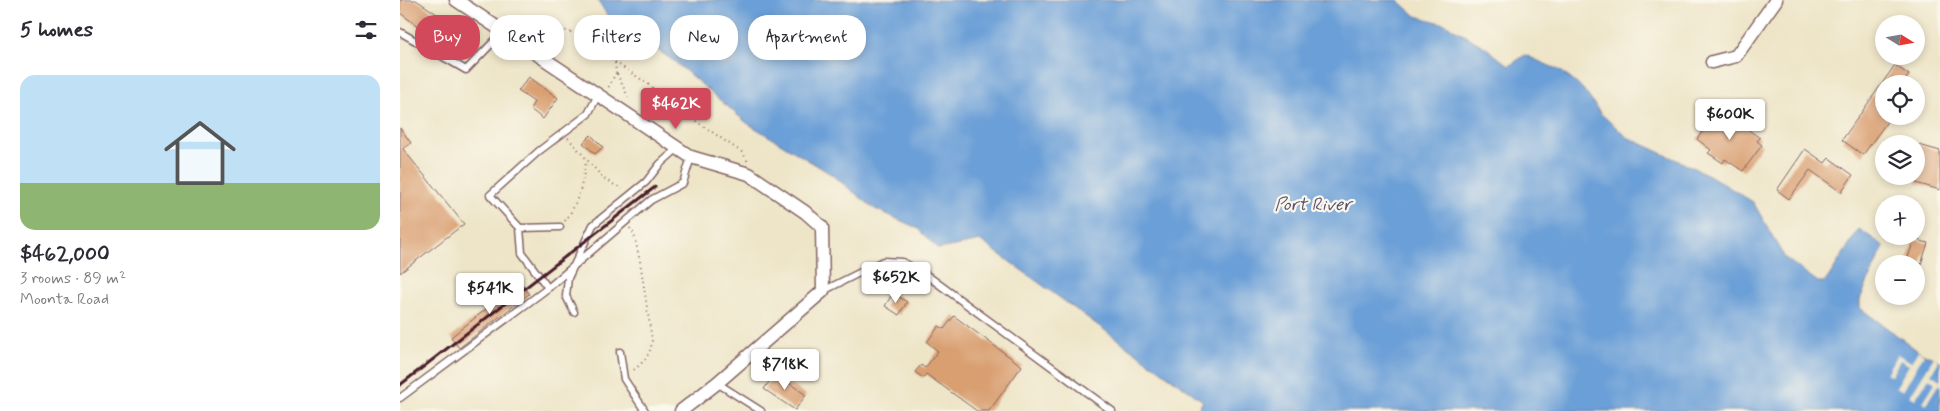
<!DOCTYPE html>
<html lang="en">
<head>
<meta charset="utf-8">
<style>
	body { margin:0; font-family:Mynerve,sans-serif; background:#f2f2f3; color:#2b2b33; height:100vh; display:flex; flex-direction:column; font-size:19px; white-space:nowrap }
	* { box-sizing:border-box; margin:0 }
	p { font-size:16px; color:#7c7c81 }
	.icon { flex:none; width:28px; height:28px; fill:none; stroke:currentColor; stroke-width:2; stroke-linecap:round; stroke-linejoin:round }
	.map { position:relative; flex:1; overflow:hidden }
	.side { display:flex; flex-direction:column; background:#fff; width:400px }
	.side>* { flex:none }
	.hud { position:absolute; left:15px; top:15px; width:475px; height:45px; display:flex; gap:10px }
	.needle { width:32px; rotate:101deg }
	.fabs { position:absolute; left:1475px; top:15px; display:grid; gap:10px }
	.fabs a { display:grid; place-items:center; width:50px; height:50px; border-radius:50%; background:#fff; box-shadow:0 2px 8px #0003; font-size:25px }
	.price { position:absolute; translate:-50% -42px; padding:0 11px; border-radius:5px; background:#fff; color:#222; font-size:16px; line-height:32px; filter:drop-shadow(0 1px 2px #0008) }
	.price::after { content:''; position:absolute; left:50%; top:30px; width:15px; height:11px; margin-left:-8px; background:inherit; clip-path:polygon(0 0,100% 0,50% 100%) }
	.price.current { background:#d1495b; color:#fff }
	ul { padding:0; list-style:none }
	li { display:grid; align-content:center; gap:10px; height:265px; padding:0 20px }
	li+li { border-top:1px solid #e1e1e2 }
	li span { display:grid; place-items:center; height:155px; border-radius:15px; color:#555 }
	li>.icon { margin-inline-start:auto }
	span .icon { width:90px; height:90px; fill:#fffc; stroke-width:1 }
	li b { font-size:21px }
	h2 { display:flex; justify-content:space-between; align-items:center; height:60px; padding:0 20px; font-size:21px }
	.pill { padding:0 18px; border-radius:20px; background:#fff; box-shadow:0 2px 8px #0003; font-size:18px; line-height:45px }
	.pill.current { background:#d1495b; color:#fff }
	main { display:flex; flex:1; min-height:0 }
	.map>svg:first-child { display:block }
</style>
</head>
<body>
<main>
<section class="side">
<h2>5 homes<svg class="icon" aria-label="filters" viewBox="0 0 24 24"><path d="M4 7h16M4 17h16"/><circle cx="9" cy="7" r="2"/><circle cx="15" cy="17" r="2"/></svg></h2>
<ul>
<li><span style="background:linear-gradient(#bfe0f5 70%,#8fb573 0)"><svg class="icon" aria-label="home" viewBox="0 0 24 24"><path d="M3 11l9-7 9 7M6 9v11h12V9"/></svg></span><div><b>$462,000</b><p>3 rooms · 89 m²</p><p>Moonta Road</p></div></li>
</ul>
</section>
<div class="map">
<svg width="1540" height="411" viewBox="0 0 1540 411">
	<rect width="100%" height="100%" fill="#fbf7ec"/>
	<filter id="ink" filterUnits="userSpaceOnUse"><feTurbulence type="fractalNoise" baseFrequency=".02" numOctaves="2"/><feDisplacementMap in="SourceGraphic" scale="10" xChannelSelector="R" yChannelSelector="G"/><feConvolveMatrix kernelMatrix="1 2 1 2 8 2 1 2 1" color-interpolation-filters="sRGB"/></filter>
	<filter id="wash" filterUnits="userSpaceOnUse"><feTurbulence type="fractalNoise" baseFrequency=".0096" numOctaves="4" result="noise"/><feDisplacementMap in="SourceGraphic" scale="20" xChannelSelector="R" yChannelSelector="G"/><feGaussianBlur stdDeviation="1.12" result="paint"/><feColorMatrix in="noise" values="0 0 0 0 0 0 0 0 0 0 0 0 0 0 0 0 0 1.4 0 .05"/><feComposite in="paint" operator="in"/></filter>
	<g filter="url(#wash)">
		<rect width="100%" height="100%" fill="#eee5c8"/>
		<path fill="#6a9fd7" stroke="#5a5f81" d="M198 0H998L1016 16 1045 24 1085 47 1109 66 1125 55 1161 71 1183 89 1201 114 1227 137 1309 175 1353 202 1385 258 1418 282H1424L1428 278 1459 229 1484 246 1460 299V308L1518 351 1540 361V411H797L803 401 581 241 538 249 517 228 475 209 431 174 347 123 274 61 208 17Z"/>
		<path fill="#eee5c8" d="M1518 351 1524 354 1503 391 1496 387 1509 365 1500 360 1491 376 1486 374 1497 354 1511 362Z
			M1534 357 1539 361 1531 374 1540 380V385H1538L1526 404 1523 402 1535 383 1529 378 1515 399 1510 396Z"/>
		<g id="blocks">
			<path fill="#d99f71" d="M0 0H16L46 20 34 38 0 13Z
				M1495 65 1509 75 1502 84H1484V116H1491L1463 155 1442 140Z
				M129 77 158 98 143 119 130 109 134 102 118 91Z
				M1319 109 1360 138 1357 141 1362 145 1343 171 1325 159 1323 163 1308 153 1311 150 1297 139Z
				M0 128 11 143 3 149 64 224 0 273Z
				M191 135 203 147 195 154 183 143Z
				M1516 144 1540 151V190L1516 183Z
				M1405 149 1425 163 1429 158 1453 175 1441 192 1410 170 1389 199 1377 190Z
				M1514 239 1528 243 1521 264H1506Z
				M120 282 129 294 59 348 51 337Z
				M493 293 507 302 499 315 485 306Z
				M554 316 622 366 589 411H577L526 374 523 378 515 372 521 365 525 368 538 351 527 342 539 326 544 329Z
				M378 369 385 374 382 378 406 395 395 410 364 389Z"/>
		</g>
	</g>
	<g filter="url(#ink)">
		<use href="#blocks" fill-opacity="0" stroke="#836462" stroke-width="1"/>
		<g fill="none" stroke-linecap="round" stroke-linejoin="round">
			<defs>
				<path id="service" d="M0 32 66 70 103 32
					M120 228 160 227
					M148 288 122 253 120 228 90 195 139 151 188 114 198 95
					M423 291 483 261 502 262 525 274 712 411
					M174 312 166 296 168 278 193 225 246 182 260 164 278 148
					M220 352 224 379 245 411
					M317 383 361 411
					M0 398 148 288 251 200 283 183 291 157"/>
				<path id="minor" d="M56 0 291 157 349 174 405 212 422 227 423 291 317 383 281 411
					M1312 62 1336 56 1376 0"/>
			</defs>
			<use href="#service" stroke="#836462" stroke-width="9"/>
			<use href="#minor" stroke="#836462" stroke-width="15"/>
			<path stroke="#836462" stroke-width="2" stroke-dasharray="1 4" stroke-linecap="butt" d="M132 36C136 34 141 31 146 30 173 25 197 46 215 62L216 73 208 88
				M215 62 248 84 278 109 343 153 348 162
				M217 74 230 101
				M168 138 204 179 222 189
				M165 221C178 204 183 182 186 161
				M230 228 234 234 240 261 252 340C251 355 243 363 231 372"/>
			<use href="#service" stroke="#fff" stroke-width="6"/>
			<use href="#minor" stroke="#fff" stroke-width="12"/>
			<path stroke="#4a1f2b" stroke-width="3" d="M0 385 255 187"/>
		</g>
	</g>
	<g text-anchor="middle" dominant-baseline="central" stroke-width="4.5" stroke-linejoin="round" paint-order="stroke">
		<g font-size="18" font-style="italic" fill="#575270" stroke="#fbf7ec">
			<text x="913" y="205">Port River</text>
		</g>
	</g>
</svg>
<div class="fabs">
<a><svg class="needle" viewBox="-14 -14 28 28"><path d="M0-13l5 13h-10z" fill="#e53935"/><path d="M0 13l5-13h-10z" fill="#7c7c81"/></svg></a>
<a><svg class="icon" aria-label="locate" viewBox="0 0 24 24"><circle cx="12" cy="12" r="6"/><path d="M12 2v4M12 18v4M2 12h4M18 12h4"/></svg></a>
<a><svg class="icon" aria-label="layers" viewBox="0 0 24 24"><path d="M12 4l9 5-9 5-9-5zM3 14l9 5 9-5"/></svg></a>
<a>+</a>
<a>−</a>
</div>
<b class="price current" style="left:276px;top:130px">$462K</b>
<b class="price" style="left:1330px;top:141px">$600K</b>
<b class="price" style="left:496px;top:304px">$652K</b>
<b class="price" style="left:90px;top:315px">$541K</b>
<b class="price" style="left:385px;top:391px">$718K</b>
<div class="hud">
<a class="pill current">Buy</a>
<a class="pill">Rent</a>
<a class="pill">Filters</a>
<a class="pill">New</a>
<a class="pill">Apartment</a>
</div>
</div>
</main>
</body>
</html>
